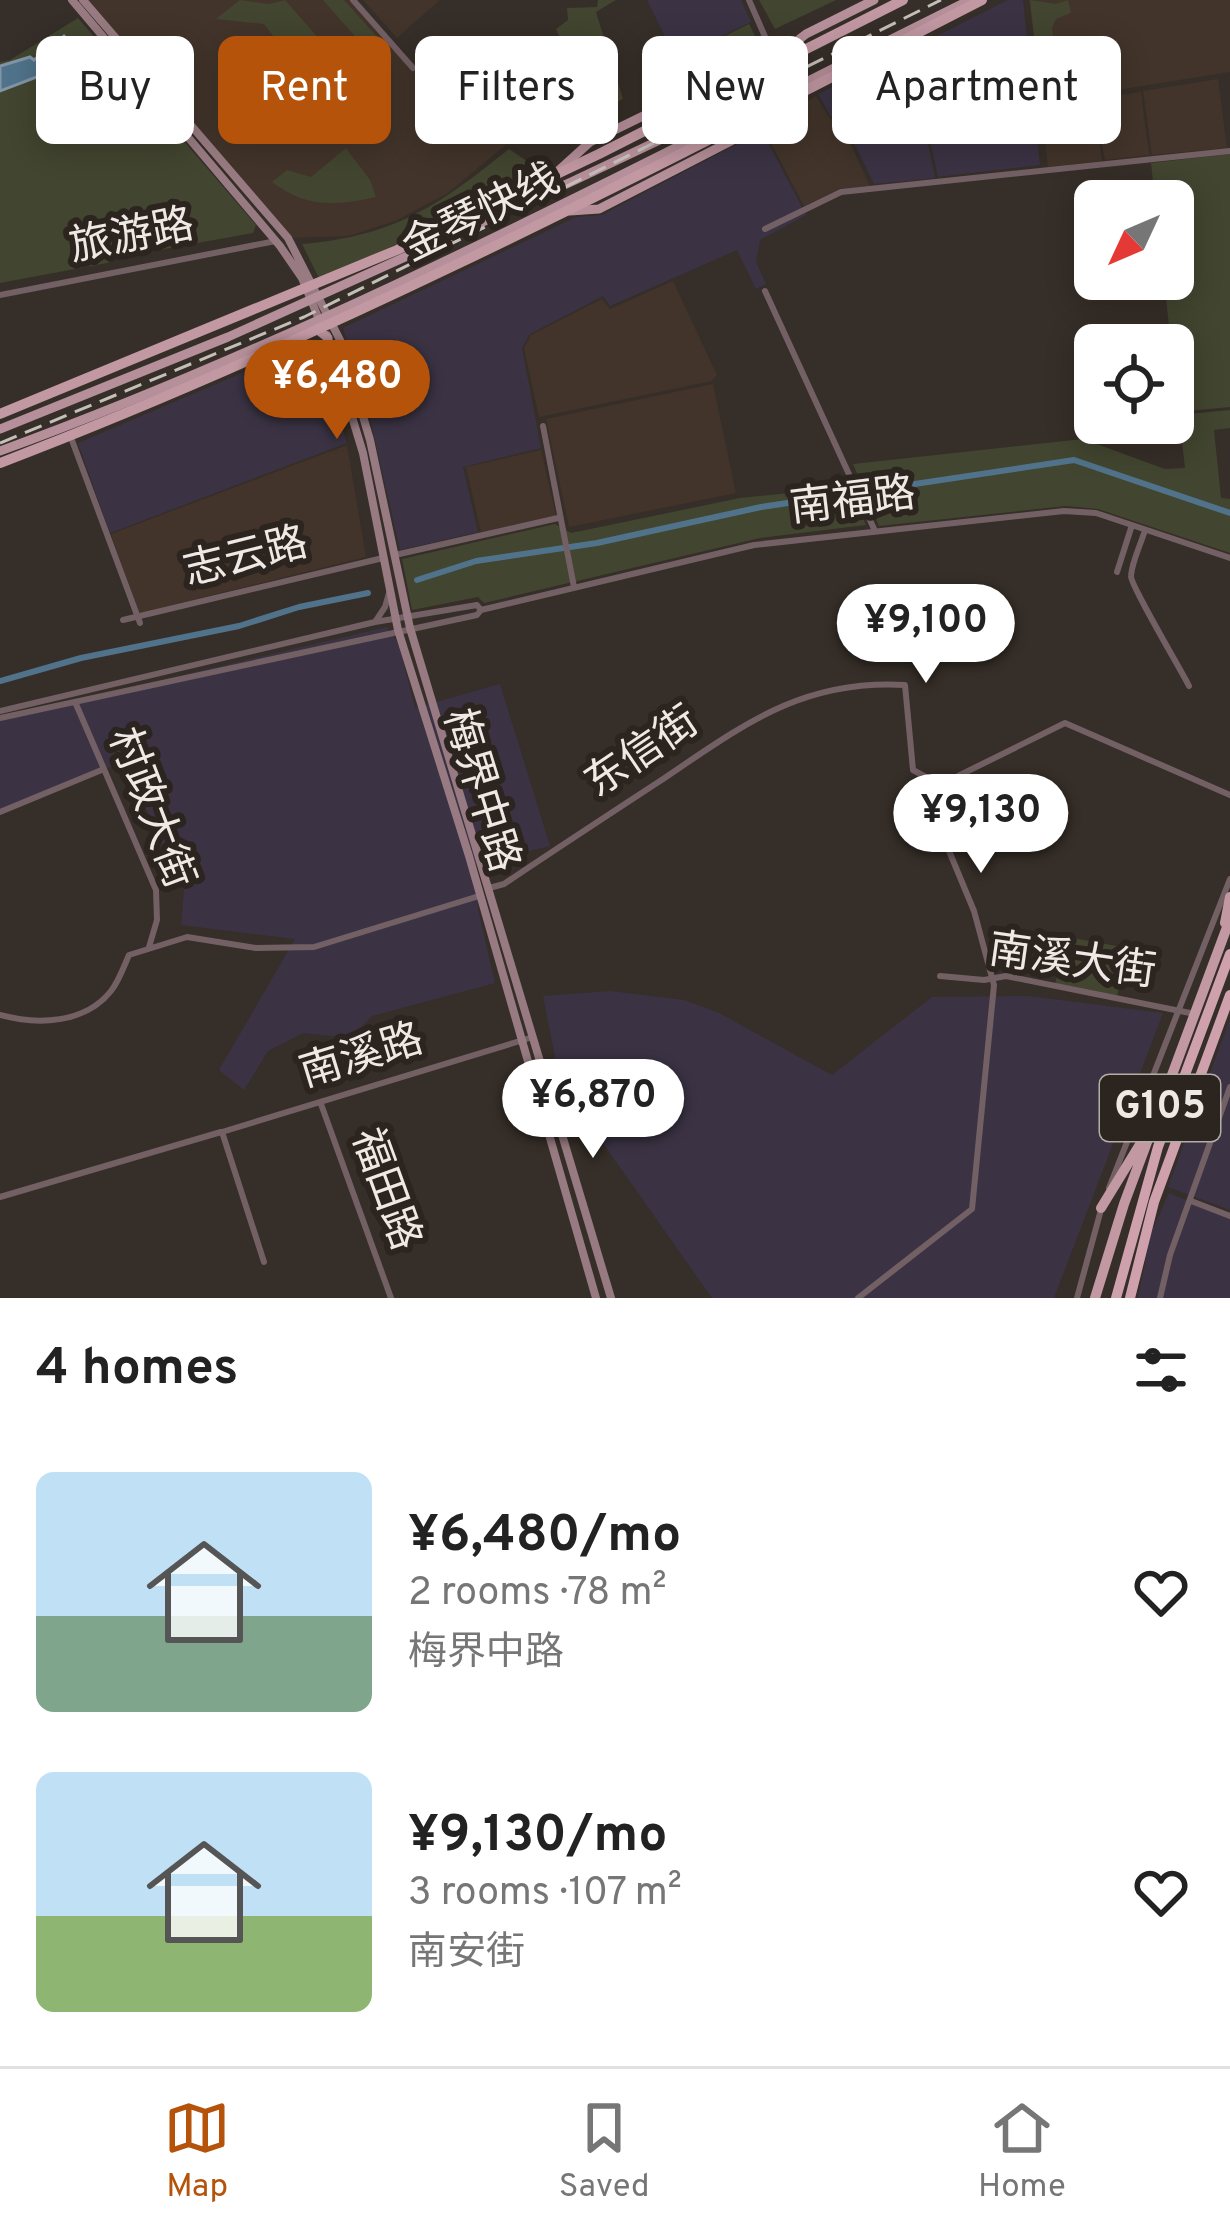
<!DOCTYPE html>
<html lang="en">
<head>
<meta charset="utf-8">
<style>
	body { margin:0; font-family:Overpass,"Noto Sans SC",sans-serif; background:#f6f6f6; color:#222; height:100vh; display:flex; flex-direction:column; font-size:45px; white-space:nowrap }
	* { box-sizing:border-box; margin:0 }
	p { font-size:39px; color:#767676 }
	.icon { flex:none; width:66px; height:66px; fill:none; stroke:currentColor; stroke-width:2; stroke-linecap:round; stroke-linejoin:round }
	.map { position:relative; height:1298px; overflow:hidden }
	.details { display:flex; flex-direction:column; background:#fff; flex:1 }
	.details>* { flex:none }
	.banner { position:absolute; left:36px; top:36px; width:1158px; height:108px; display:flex; gap:24px }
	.needle { width:78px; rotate:226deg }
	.buttons { position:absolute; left:1074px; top:180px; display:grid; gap:24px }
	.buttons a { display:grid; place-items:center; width:120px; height:120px; border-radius:18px; background:#fff; box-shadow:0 6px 30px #0003; font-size:60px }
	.price { position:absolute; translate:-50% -102px; padding:0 27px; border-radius:42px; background:#fff; color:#222; font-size:39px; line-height:78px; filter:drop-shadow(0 3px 6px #0008) }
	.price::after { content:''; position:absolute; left:50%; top:72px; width:36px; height:27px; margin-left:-18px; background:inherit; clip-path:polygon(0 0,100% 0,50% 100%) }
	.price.current { background:#b45309; color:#fff }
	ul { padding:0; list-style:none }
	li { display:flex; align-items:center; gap:36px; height:300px; padding:0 36px }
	li span { display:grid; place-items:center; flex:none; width:336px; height:240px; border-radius:18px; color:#555 }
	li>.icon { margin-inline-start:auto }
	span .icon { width:144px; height:144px; fill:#fffc; stroke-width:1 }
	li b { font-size:51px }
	h2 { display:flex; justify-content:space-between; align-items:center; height:144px; padding:0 36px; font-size:51px }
	.pill { padding:0 42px; border-radius:18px; background:#fff; box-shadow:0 6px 30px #0003; font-size:42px; line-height:108px }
	.pill.current { background:#b45309; color:#fff }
	.tab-bar { display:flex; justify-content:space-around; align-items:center; height:168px; border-top:3px solid #e0e0e0; background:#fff; font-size:33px; color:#767676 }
	.tab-bar a { display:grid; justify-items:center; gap:6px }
	.tab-bar .current { color:#b45309 }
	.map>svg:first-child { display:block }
</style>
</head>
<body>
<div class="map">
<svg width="1230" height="1298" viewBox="0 0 1230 1298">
	<rect width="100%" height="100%" fill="#362e28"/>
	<path fill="#42342a" d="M85 0H353L425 78 508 143 448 193 395 221 349 236 288 238Z
		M363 0H440L397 38Z
		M1029 0H1230V72L1042 102Z
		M1218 79 1227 148 1152 155 1143 91Z
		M1141 92 1149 155 1105 160 1094 104 1102 161 1048 167 1041 107Z
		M816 96 830 119 838 117 870 186 839 189 804 206 763 128Z
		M673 281 717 375 712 381 539 417 524 348 531 335 602 299 610 309Z
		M713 384 736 493 569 527 546 419Z
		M347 445 366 557 139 613 111 534Z
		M541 450 556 516 481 532 466 467Z"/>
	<path fill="#3b3344" d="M647 0H741L751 22 676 59Z
		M1008 0H1023L1040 165 938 177 926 122 877 66Z
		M874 67 924 123 935 178 874 184 840 114 831 117 818 94Z
		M762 131 806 215 760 240 756 262 766 284 756 289 737 250 610 306 603 296 530 334 522 348 541 448 463 467 478 532 400 550 371 423 343 328 576 217 602 215Z
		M298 349 323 367 347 443 110 533 78 443Z
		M387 627 399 645 415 708 500 684 550 846 475 864 478 909 495 983 372 1016 351 1038 303 1033 268 1051 244 1090 219 1070 295 939 181 925 184 891 124 761 0 815V718Z
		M610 991 684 1000 719 1013 832 1075 932 997 1028 996 1163 1013 1054 1298H712L560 1082 543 996Z
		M1230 1019V1210L1168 1187Z
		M1169 1193 1230 1218V1298H1138L1151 1233Z"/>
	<path fill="#42452f" d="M240 0 269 4 285 0 330 51 322 61 369 110 346 131 264 24 216 19Z
		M323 0H344L379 39 367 50Z
		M598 0H616L596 12 623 99 554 134 550 124 572 111 565 49 556 29 568 20 567 8 597 7Z
		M759 0H836L775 29Z
		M1030 0 1056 4 1068 0 1071 13 1056 19 1052 28 1058 71 1039 79Z
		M78 18 256 225 253 233 159 250 141 249 107 263 0 283V62L10 60Z
		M749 24 759 44 687 80 677 60Z
		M346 148 370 180 376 197C336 206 306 208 272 182L287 170 311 177Z
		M509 149 546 174 320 280 302 244C395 236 438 206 509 149Z
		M1230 154V407L1178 412 1164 279H1173V201H1155L1151 163Z
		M1230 410V428L1214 430 1221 498 1230 499V553L1098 509 1066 506 879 526 853 464 1083 439 1165 469 1185 468 1179 415Z
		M849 487 866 525 760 538 484 603 478 597 412 610 402 559 555 524 571 533 740 498Z
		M1067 937 1128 948 1117 996 1055 984Z"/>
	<path fill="#50738b" stroke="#8096a6" stroke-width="3" d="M64 36 90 63 98 57 115 77 77 116 61 102 47 73 0 91V66L30 57 34 60Z"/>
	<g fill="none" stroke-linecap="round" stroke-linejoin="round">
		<path stroke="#50738b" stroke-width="6" d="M417 580 476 561 597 543 761 507 1074 460 1230 513
			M0 681 81 658 239 626 299 607 368 593"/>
		<path stroke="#736065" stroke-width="6" d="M353 0 413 68
			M749 0 773 55
			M765 229 841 192 1230 151
			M765 291 875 531
			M543 426 574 587
			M70 435 140 623
			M1145 530C1141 544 1132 561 1131 576 1130 584 1181 670 1189 686
			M395 555 558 518
			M1117 572 1132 525
			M481 610 754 545 1064 511 1096 513 1230 558
			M123 620 383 558
			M76 704 156 890 157 920 149 947
			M0 711 375 622 385 607 389 593
			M0 718 477 615 481 610 477 605 375 622
			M0 812 104 769
			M489 888 504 884C556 849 608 815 660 781 742 726 801 679 905 685L913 770 953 792
			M940 976 984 980 1006 976 1195 1014
			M0 1015C37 1025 85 1024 111 991 119 981 124 966 129 955L187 937 256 948 314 947 479 896
			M321 1104 391 1298
			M0 1197 221 1132
			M1191 1201 1230 1216
			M264 1262 222 1132 533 1037
			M858 1298 972 1209 994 985 974 911 942 834 958 776 1065 723 1230 795
			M1160 1298 1170 1255 1230 1087"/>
		<path stroke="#736065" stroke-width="6" d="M0 295 276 241
			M1109 1188 1230 879
			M1077 1298 1102 1206"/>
		<path stroke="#987b82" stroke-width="8" d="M72 0 280 246 302 278 320 322
			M83 0 288 238 341 342 370 440 410 628 611 1298
			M327 335 363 453 398 630 469 856 596 1298"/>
		<path stroke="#b58f99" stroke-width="9" d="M766 65 806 34 874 0
			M558 171 590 142 784 47
			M570 211 599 209 768 122 800 97
			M313 326 328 338
			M0 429 228 337 571 182 683 129 734 90
			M0 451C335 329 651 158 970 0"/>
		<path stroke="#c298a3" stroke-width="10" d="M0 414 397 250 599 154 903 0
			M0 463C338 334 660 165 982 0
			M1225 923 1230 897
			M1101 1208 1142 1141
			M1095 1298 1124 1204 1230 919"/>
		<path stroke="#cea1ad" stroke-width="10" d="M1116 1298 1158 1147 1230 954
			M1130 1298 1154 1202 1230 995"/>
		<path stroke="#c5bfba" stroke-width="3" stroke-dasharray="18 9" stroke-linecap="butt" d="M0 443 304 317 941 0"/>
	</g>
	<g text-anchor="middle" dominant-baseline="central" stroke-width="12" stroke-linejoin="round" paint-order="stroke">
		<rect fill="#2c241e" stroke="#b4aea9" stroke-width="3" x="1100" y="1075" width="120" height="66" rx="9"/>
		<g font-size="39" font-weight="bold" fill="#efe9e5">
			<text x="1160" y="1108">G105</text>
		</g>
		<g font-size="42" fill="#efe9e5" stroke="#2c241e">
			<text transform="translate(482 215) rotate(-26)">金琴快线</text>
			<text transform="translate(132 238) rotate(-11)">旅游路</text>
			<text transform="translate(853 503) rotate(-7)">南福路</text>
			<text transform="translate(246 559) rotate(-14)">志云路</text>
			<text transform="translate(643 754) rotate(-34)">东信街</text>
			<text transform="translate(479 791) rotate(73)">梅界中路</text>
			<text transform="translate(149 809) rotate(69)">村政大街</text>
			<text transform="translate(1072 963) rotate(8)">南溪大街</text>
			<text transform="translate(362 1058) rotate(-17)">南溪路</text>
			<text transform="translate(384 1190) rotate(70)">福田路</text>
		</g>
	</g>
</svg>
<div class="buttons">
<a><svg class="needle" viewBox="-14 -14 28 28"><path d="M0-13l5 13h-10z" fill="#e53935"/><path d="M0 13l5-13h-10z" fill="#767676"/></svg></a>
<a><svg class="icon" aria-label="locate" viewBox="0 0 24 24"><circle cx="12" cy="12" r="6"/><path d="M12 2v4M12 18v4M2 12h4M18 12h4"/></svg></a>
</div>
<b class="price current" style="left:337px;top:442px">¥6,480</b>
<b class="price" style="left:926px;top:686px">¥9,100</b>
<b class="price" style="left:981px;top:876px">¥9,130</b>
<b class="price" style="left:593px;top:1161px">¥6,870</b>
<div class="banner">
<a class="pill">Buy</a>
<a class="pill current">Rent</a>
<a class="pill">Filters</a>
<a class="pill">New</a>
<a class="pill">Apartment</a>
</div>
</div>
<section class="details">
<h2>4 homes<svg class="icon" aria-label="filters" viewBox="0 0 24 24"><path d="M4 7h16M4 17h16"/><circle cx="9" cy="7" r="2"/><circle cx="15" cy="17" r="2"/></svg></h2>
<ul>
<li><span style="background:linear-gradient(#bfe0f5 60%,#7fa58c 0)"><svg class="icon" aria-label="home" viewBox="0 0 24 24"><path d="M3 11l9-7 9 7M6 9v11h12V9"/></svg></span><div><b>¥6,480/mo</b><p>2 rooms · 78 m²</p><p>梅界中路</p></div><svg class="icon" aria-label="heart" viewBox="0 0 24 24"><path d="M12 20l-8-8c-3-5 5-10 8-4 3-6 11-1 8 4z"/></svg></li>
<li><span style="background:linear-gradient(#bfe0f5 60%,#8fb573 0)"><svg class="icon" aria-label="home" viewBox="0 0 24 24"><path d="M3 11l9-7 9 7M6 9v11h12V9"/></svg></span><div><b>¥9,130/mo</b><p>3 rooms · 107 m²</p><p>南安街</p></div><svg class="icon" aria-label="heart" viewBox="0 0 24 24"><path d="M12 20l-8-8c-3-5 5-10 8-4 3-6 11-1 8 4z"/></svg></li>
</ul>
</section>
<nav class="tab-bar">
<a class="current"><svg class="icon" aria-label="map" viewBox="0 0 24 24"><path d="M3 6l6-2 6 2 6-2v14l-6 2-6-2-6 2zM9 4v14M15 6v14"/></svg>Map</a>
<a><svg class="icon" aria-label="saved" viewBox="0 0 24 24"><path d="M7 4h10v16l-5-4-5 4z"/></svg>Saved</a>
<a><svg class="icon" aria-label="home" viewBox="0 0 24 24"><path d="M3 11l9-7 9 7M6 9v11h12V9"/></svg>Home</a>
</nav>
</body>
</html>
